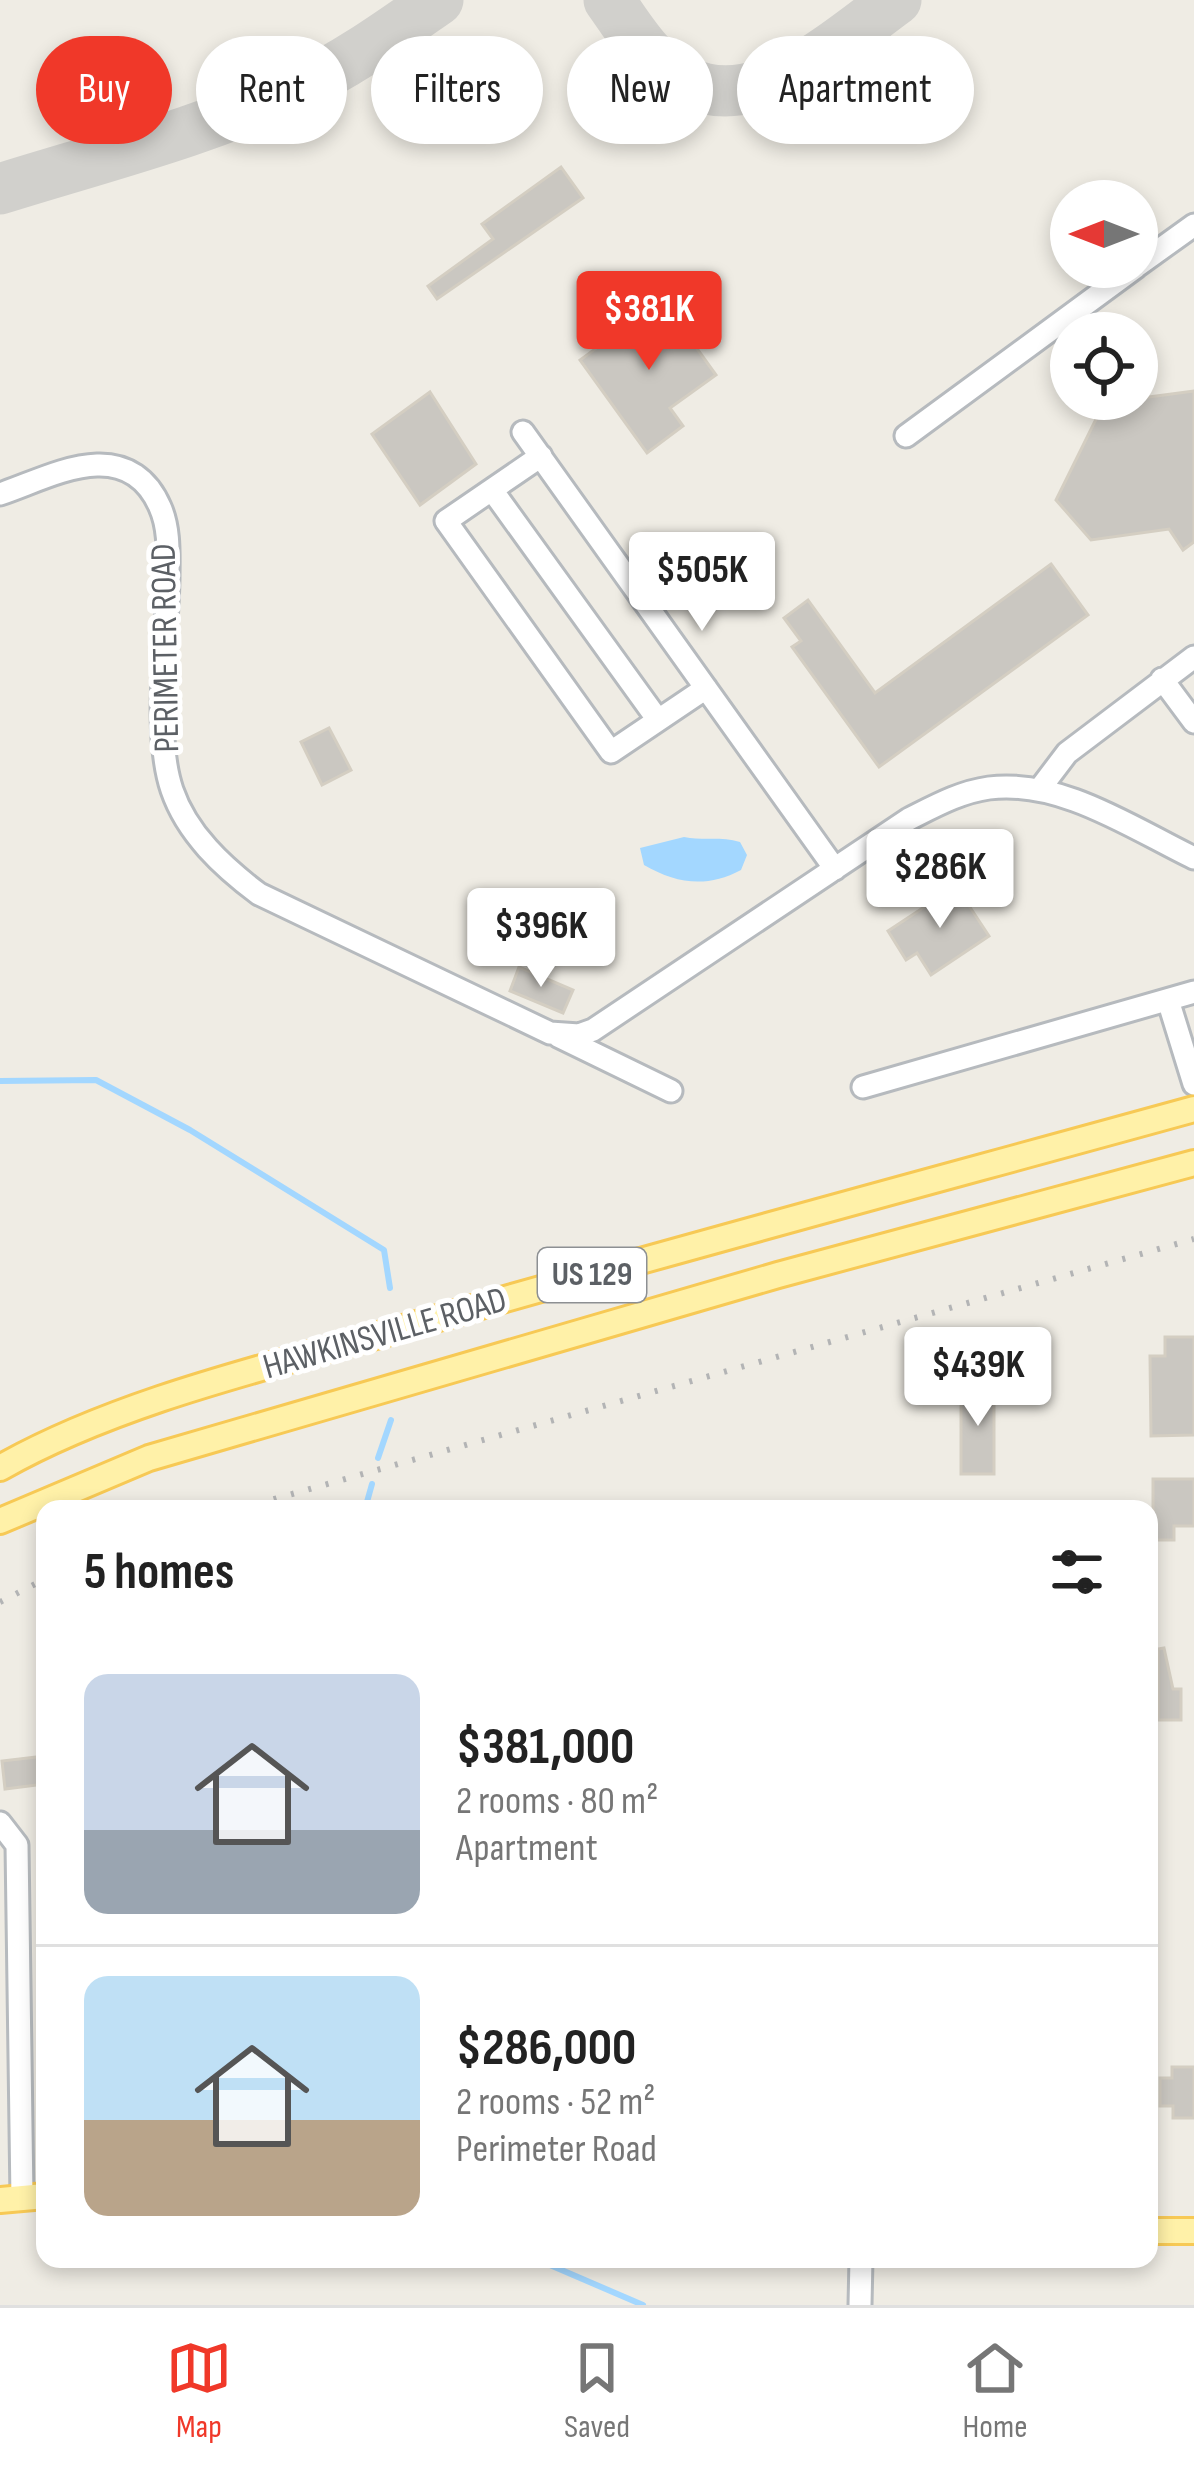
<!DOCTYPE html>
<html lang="en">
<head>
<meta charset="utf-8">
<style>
	body { margin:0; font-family:"Sofia Sans Condensed",sans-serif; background:#f6f6f6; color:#222; height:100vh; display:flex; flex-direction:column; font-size:45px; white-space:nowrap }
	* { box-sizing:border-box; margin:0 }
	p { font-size:39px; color:#767676 }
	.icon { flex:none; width:66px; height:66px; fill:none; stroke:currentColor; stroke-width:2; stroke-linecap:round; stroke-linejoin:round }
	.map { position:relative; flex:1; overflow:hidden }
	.details { position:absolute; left:36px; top:1500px; width:1122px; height:768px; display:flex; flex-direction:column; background:#fff; border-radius:24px; box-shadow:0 6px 18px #0003 }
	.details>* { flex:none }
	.hud { position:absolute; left:36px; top:36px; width:1122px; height:108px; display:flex; gap:24px }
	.needle { width:78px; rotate:270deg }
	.fabs { position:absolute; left:1050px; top:180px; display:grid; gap:24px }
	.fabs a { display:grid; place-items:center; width:108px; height:108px; border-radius:50%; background:#fff; box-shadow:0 6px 18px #0003; font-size:60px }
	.price { position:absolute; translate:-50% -102px; padding:0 27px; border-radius:12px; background:#fff; color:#222; font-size:39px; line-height:78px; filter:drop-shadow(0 3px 6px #0008) }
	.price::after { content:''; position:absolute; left:50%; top:72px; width:36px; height:27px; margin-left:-18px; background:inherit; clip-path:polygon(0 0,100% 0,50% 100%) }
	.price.active { background:#f03829; color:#fff }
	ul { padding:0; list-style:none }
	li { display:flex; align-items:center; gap:36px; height:300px; padding:0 48px }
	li+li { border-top:3px solid #e0e0e0 }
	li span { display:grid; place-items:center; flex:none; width:336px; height:240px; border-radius:24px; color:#555 }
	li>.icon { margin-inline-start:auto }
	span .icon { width:144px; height:144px; fill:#fffc; stroke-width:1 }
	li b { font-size:51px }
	h2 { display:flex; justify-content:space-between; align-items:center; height:144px; padding:0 48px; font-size:51px }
	.pill { padding:0 42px; border-radius:54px; background:#fff; box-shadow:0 6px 18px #0003; font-size:42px; line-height:108px }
	.pill.active { background:#f03829; color:#fff }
	.menu { display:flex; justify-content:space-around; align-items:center; height:168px; border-top:3px solid #e0e0e0; background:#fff; font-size:33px; color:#767676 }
	.menu a { display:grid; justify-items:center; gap:6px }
	.menu .active { color:#f03829 }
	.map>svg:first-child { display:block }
</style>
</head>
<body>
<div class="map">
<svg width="1194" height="2305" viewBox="0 0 1194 2305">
	<rect width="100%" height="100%" fill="#efece4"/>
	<path fill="#a3d7ff" d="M684 837C704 841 721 836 740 842L747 855 741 870C707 888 677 884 644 865L640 848Z"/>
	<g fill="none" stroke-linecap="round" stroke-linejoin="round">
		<path stroke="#a3d7ff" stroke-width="6" d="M0 1081 96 1080 190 1130 384 1250 390 1288
			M378 1458 391 1420
			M365 1509 372 1484
			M536 2259 643 2305"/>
		<path stroke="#d1d0cc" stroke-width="51" d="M609 0C622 18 634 38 649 54 731 142 826 51 896 0
			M0 189C99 158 203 132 297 88 348 64 392 32 438 0"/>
	</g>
	<path fill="#cac7c1" stroke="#d4cec2" stroke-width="3" d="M561 167 583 198 437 299 428 286 493 239 482 224Z
		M662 300 716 375 670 408 683 426 647 453 580 360Z
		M1194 391V542L1183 550 1169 529 1091 540 1056 500 1104 403Z
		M430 392 476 464 420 505 372 434Z
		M1051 564 1088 615 879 767 792 647 801 641 784 618 808 600 875 693Z
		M329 728 351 770 322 785 301 742Z
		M956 886 989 936 931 975 917 953 906 960 888 931Z
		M519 967 573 990 563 1013 510 991Z
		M1165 1337H1194V1435L1151 1436 1150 1356H1165Z
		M961 1384H994V1474H961Z
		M1153 1479H1194V1526H1174V1540H1153Z
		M1164 1648 1173 1689H1181V1720H1158V1649Z
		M45 1756V1784L5 1789 2 1761Z
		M1172 2067H1194V2118H1173V2106H1160V2078H1172Z"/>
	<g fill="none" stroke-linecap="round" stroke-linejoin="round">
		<defs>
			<path id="minor" d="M1137 266 1194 225
				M523 432 835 869
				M906 436 1136 267
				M541 456 446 521 611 752 706 688
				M492 490 658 720
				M0 494C30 484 65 466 97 465 127 464 148 479 160 507 170 529 168 556 168 579 167 640 153 734 172 790 187 834 223 867 259 894L550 1033 579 1035 593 1030 909 819C935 806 960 792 989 788 1061 779 1132 828 1194 858
				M1162 679 1194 722
				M1039 790 1067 753 1194 657
				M1168 1000 1194 1084
				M558 1036 671 1091
				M863 1087 1194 992
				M0 1823 17 1845 22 2198
				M860 2305 861 2259"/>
			<path id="major" d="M0 1468C123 1398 285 1363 421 1323 678 1249 936 1180 1194 1109
				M0 1521 149 1458 778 1275 1194 1163
				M0 2200 45 2196
				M1149 2231H1194"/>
		</defs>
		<use href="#minor" stroke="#b6babe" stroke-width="27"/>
		<use href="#major" stroke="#f7c955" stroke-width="30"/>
		<use href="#minor" stroke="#fff" stroke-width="21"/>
		<use href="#major" stroke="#fff1a8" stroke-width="24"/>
		<path stroke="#b3b4b5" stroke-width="6" stroke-dasharray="3 15" stroke-linecap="butt" d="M239 1509 1194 1239
			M0 1602 45 1579"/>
	</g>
	<g text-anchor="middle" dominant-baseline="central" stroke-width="10" stroke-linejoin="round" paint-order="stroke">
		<rect fill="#fff" stroke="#8d9093" stroke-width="3" x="538" y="1248" width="108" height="54" rx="9"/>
		<g font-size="33" font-weight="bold" fill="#5c6065">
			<text x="592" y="1275">US 129</text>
		</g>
		<g font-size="36" fill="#5c6065" stroke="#fff">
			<text transform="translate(166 648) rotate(-91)">PERIMETER ROAD</text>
			<text transform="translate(385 1334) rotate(-16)">HAWKINSVILLE ROAD</text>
		</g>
	</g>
</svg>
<div class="fabs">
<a><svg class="needle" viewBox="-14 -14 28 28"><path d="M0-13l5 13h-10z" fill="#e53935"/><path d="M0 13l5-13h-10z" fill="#767676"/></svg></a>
<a><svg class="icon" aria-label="locate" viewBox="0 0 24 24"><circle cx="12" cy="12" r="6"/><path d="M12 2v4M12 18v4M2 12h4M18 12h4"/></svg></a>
</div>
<b class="price active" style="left:649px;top:373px">$381K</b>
<b class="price" style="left:702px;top:634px">$505K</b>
<b class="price" style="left:940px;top:931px">$286K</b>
<b class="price" style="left:541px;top:990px">$396K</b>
<b class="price" style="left:978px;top:1429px">$439K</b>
<div class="hud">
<a class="pill active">Buy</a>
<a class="pill">Rent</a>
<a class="pill">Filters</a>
<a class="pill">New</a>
<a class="pill">Apartment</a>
</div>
<section class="details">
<h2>5 homes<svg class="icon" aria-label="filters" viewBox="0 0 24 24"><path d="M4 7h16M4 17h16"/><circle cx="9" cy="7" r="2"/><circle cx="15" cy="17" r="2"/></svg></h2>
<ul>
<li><span style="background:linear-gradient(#c9d6e8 65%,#9aa5b1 0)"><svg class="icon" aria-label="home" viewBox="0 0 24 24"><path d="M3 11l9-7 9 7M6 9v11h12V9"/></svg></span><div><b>$381,000</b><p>2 rooms · 80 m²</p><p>Apartment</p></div></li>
<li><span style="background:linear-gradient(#bfe0f5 60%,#b9a48a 0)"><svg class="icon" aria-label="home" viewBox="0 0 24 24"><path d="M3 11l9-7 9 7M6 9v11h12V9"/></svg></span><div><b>$286,000</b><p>2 rooms · 52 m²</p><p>Perimeter Road</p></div></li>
</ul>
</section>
</div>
<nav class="menu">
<a class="active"><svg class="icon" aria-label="map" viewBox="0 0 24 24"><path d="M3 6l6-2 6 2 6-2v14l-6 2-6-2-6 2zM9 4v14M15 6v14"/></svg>Map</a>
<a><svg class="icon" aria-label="saved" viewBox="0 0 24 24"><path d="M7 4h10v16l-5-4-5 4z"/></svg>Saved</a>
<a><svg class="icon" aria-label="home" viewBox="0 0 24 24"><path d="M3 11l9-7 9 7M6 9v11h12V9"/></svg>Home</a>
</nav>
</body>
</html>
